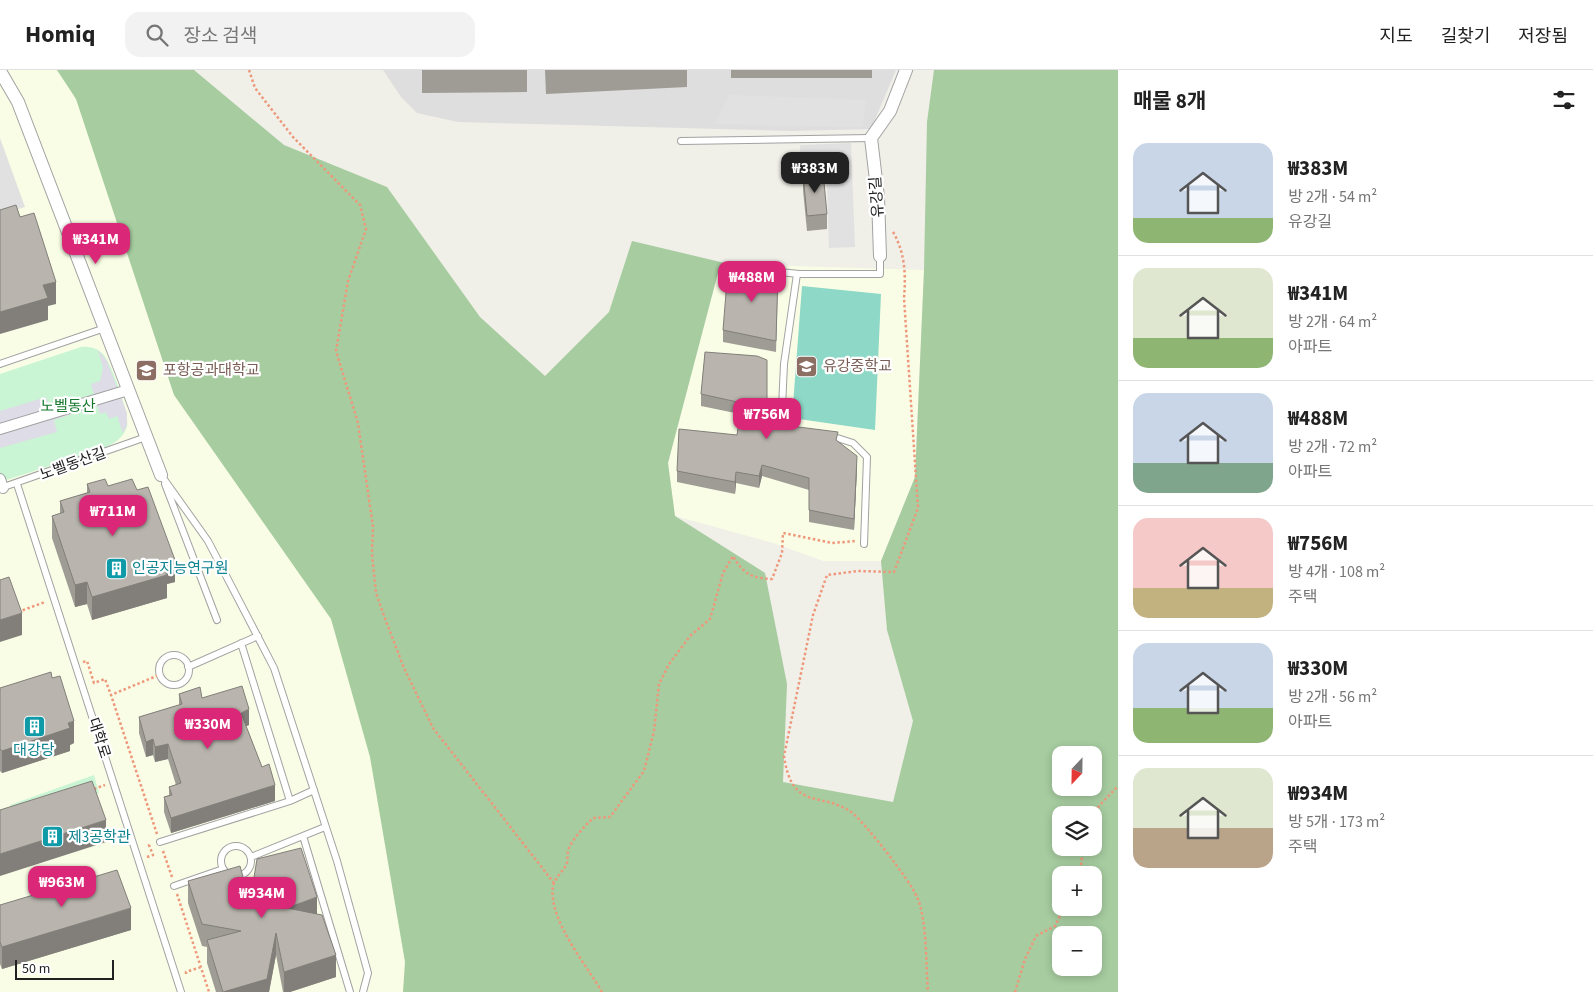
<!DOCTYPE html>
<html lang="ko">
<head>
<meta charset="utf-8">
<style>
	body { margin:0; font-family:"Source Sans 3","Noto Sans KR",sans-serif; background:#f2f2f2; color:#222; height:100vh; display:flex; flex-direction:column; font-size:19px; white-space:nowrap }
	* { box-sizing:border-box; margin:0 }
	p { font-size:16px; color:#767676 }
	.icon { flex:none; width:28px; height:28px; fill:none; stroke:currentColor; stroke-width:2; stroke-linecap:round; stroke-linejoin:round }
	.map { position:relative; flex:1; overflow:hidden }
	.sheet { display:flex; flex-direction:column; background:#fff; width:475px }
	.sheet>* { flex:none }
	.needle { width:32px; rotate:202deg }
	.fabs { position:absolute; left:1052px; top:676px; display:grid; gap:10px }
	.fabs a { display:grid; place-items:center; width:50px; height:50px; border-radius:10px; background:#fff; box-shadow:0 2px 8px #0003; font-size:25px }
	.scale { position:absolute; left:15px; bottom:12px; width:99px; box-sizing:border-box; padding-left:5px; border:2px solid #212121; border-top:0; font-size:14px; line-height:18px; white-space:nowrap; color:#212121; -webkit-text-stroke:4px #fff; paint-order:stroke }
	.price { position:absolute; translate:-50% -42px; padding:0 11px; border-radius:10px; background:#db2777; color:#fff; font-size:16px; line-height:32px; filter:drop-shadow(0 1px 2px #0008) }
	.price::after { content:''; position:absolute; left:50%; top:30px; width:15px; height:11px; margin-left:-8px; background:inherit; clip-path:polygon(0 0,100% 0,50% 100%) }
	.price.current { background:#222; color:#fff }
	ul { padding:0; list-style:none }
	li { display:flex; align-items:center; gap:15px; height:125px; padding:0 15px }
	li+li { border-top:1px solid #e0e0e0 }
	li span { display:grid; place-items:center; flex:none; width:140px; height:100px; border-radius:15px; color:#555 }
	li>.icon { margin-inline-start:auto }
	span .icon { width:60px; height:60px; fill:#fffc; stroke-width:1 }
	li b { font-size:21px }
	h2 { display:flex; justify-content:space-between; align-items:center; height:60px; padding:0 15px; font-size:21px }
	header { display:flex; align-items:center; gap:30px; box-sizing:border-box; height:70px; padding:0 25px; background:#fff; border-bottom:1px solid #e0e0e0 }
	header strong { font-size:24px }
	nav { display:flex; gap:28px; margin-inline-start:auto; font-size:18px }
	.search { width:350px; height:45px; background:#f2f2f2; display:flex; align-items:center; gap:12px; box-sizing:border-box; padding:0 18px; border-radius:15px; color:#767676; font-size:19px }
	main { display:flex; flex:1; min-height:0 }
	.map>svg:first-child { display:block }
</style>
</head>
<body>
<header>
<strong>Homiq</strong>
<div class="search"><svg class="icon" aria-label="search" viewBox="0 0 24 24"><circle cx="10" cy="10" r="6"/><path d="M15 15l6 6"/></svg>장소 검색</div>
<nav><a>지도</a><a>길찾기</a><a>저장됨</a></nav>
</header>
<main>
<div class="map">
<svg width="1118" height="922" viewBox="0 0 1118 922">
	<rect width="100%" height="100%" fill="#f0efe8"/>
	<path fill="#dfdede" d="M383 0H896L871 59 794 61 458 52 417 43 401 27Z"/>
	<path fill="#f9fde5" d="M0 0H107L496 922H0Z
		M729 194 924 200 915 407 881 491H823L773 473 675 446 668 393 719 199Z"/>
	<path fill="#a7cca0" fill-rule="evenodd" d="M57 0H194L284 75 387 117 480 247 545 306 609 242 632 171 729 194 719 199 668 393 675 446 765 503 787 614 783 712 893 732 913 651 887 560 881 491 915 407 924 200 927 52 934 0H1118V922H403L405 892 370 687 331 549 174 325 76 29ZM1061 685H1094V718H1061ZM1061 745H1094V778H1061ZM1061 805H1094V838H1061ZM1061 865H1094V898H1061Z"/>
	<path fill="#caf5d4" d="M81 277C89 276 97 278 103 284 111 292 130 345 127 356 124 368 113 374 103 379L0 412V304Z
		M94 705 99 723 16 752 10 735Z"/>
	<path fill="#8dd8c6" d="M802 216 881 224 875 360 792 348Z"/>
	<path fill="#e1e1e1" d="M730 25 866 30 863 57 714 54Z
		M0 68 25 137 0 145Z
		M851 73 855 177 829 178 827 110 801 111 800 75Z"/>
	<path fill="#dedce6" d="M98 280 107 291 127 343V355L123 363 117 346 109 349 106 342 100 344 97 336 54 350 57 362 0 378V341L46 327 50 338 94 324 91 314 100 311 103 298Z"/>
	<g fill="none" stroke-linecap="round" stroke-linejoin="round">
		<defs>
			<path id="service" d="M681 71 871 68
				M770 201 799 204H880V186
				M0 294 105 258
				M781 360 784 294 797 204
				M831 366 853 373 867 387 864 474
				M161 405 208 471 274 598 337 791 368 903 363 922
				M17 414 181 922
				M165 414 217 550
				M1 418 146 367
				M241 573 290 731
				M159 600a15 15 0 1 1 30 0a15 15 0 1 1-30 0Z
				M188 597 258 566
				M303 766 350 922
				M160 772 290 731 314 720
				M221 791a15 15 0 1 1 30 0a15 15 0 1 1-30 0Z
				M251 787 325 757
				M174 816 223 799"/>
			<path id="pedestrian" d="M0 359 128 320
				M0 409 3 418"/>
			<path id="minor" d="M0 1 18 32 161 405
				M880 186 878 127 871 68 890 41 906 0"/>
		</defs>
		<use href="#service" stroke="#a2a2a2" stroke-width="8"/>
		<use href="#pedestrian" stroke="#a2a2a2" stroke-width="12"/>
		<use href="#minor" stroke="#a2a2a2" stroke-width="14"/>
		<path stroke="#ee987b" stroke-width="2.5" stroke-dasharray="2.5 2.5" stroke-linecap="butt" d="M249 0 255 18 293 67 360 135 366 159 348 211 336 281 358 353 373 457 372 484 376 523 384 546 404 598 433 658 554 813
			M893 162C905 182 906 205 904 228L918 438 894 502 858 501 827 505 813 545 784 686C792 742 821 721 851 742 864 751 911 812 917 827 927 848 926 897 928 922
			M18 542 45 532
			M83 592 87 591 94 613 105 609 111 625
			M94 719 105 715
			M1094 747 1099 736 1118 716
			M157 764 111 625 159 605
			M163 781 172 807
			M147 787 153 785 149 775 151 774
			M1080 805 1083 778
			M177 824 209 922
			M186 904V902L201 897
			M602 922C586 894 548 850 553 816 555 807 564 801 567 793 568 788 567 782 569 778 574 767 585 756 593 748L610 747 644 701 654 661 659 614 669 594 690 566 710 549 723 503 733 486C743 504 752 508 772 509L782 483 783 463 832 473 856 471
			M1015 922 1025 889 1036 866 1055 856 1064 838"/>
		<use href="#service" stroke="#fff" stroke-width="6"/>
		<use href="#pedestrian" stroke="#fff" stroke-width="10"/>
		<use href="#minor" stroke="#fff" stroke-width="12"/>
	</g>
	<path fill="#9f9c96" d="M422 0H527V22L422 23Z
		M545 0H687V17L546 24Z
		M731 0H872V8H731Z
		M803 104 827 144V159L807 161 803 120Z
		M778 213 776 282 723 272V260Z
		M705 282 767 353 838 372 857 398 854 460 809 452V420L762 406 759 418 736 413 735 424 677 412V401L737 365 740 344 701 336V324Z
		M87 414 108 416 175 512 167 514V528L92 550 87 534 75 537 52 468V446L60 444V431L87 423Z
		M52 608 74 673 70 675V681L2 703 0 701V618Z
		M179 624 202 628 249 655 246 656 275 731 171 763 164 742V727L169 725V717L176 715 168 689 155 692 153 685 146 687 139 663V647L179 635Z
		M188 811 250 832 317 844 336 907 290 922H283L276 885 269 922H216L207 893V877L202 876 188 833Z
		M0 835 131 860 2 899 0 894Z"/>
	<path fill="#827f7a" d="M56 212V234L48 236V250L0 264V242L43 215Z
		M857 386V398L854 460V449Z
		M762 395V406L759 418V406Z
		M736 402V413L735 424V412Z
		M175 490V512L167 514V528L92 550V527L161 493Z
		M87 512V534L75 537V515Z
		M22 543V565L0 572V550Z
		M249 639V655L241 658V643Z
		M74 651V673L70 675V681L2 703V681Z
		M153 669V685L146 687V672Z
		M168 674V689L155 692V677Z
		M275 715V731L171 763V748Z
		M106 750V772L0 806V784Z
		M317 827V849L287 838Z
		M131 838V860L2 899V877Z
		M276 863V885L269 922H225Z
		M336 885V907L290 922H284V902Z"/>
	<path fill="#b9b5ae" stroke="#827f7a" d="M823 102 827 144 807 146 803 104Z
		M16 135 20 147 34 143 56 212 43 215 48 228 0 242V140Z
		M728 198 778 202 776 271 723 260Z
		M705 282 757 286 767 290V353L838 362 836 370 857 386 854 449 809 440V408L762 395 759 406 736 402 735 412 677 401 679 359 737 365 742 333 701 324Z
		M105 409 108 416 132 409 137 420 148 417 175 490 161 493 167 505 92 527 87 512 75 515 52 446 64 442 60 431 90 422 87 414Z
		M9 507 22 543 0 550V510Z
		M51 602 52 608 60 606 74 651 68 653 70 658 2 681 0 679V618Z
		M242 616 249 639 241 643 262 697 269 694 275 715 171 748 164 727 172 725 169 717 181 713 168 674 155 677 153 669 146 672 139 647 182 634 179 624 200 617 202 628Z
		M92 711 106 750 0 784V740Z
		M301 778 317 827 287 838 322 845 336 885 284 902 276 863 267 909 223 922 207 870 241 861 202 854 188 811 240 796 250 832 257 789Z
		M117 800 131 838 2 877 0 872V835Z"/>
	<defs>
		<symbol id="school-square" viewBox="-11 -11 22 22"><rect x="-9" y="-9" width="18" height="18" rx="4" fill="#8d6e63" stroke="#fff"/><path d="M0-5L7-2L0 1L-7-2ZM-4 1L0 2.5L4 1V4Q0 6-4 4Z" fill="#fff"/></symbol>
		<symbol id="university-square" viewBox="-11 -11 22 22"><rect x="-9" y="-9" width="18" height="18" rx="4" fill="#8d6e63" stroke="#fff"/><path d="M0-5L7-2L0 1L-7-2ZM-4 1L0 2.5L4 1V4Q0 6-4 4Z" fill="#fff"/></symbol>
		<symbol id="building-square" viewBox="-11 -11 22 22"><rect x="-9" y="-9" width="18" height="18" rx="4" fill="#0f9aa8" stroke="#fff"/><path d="M-4-6H4V6H1V3H-1V6H-4ZM-2.5-4.3h1.7v1.8h-1.7ZM.8-4.3h1.7v1.8H.8ZM-2.5-1h1.7V.8h-1.7ZM.8-1h1.7V.8H.8Z" fill="#fff"/></symbol>
	</defs>
	<g fill-rule="evenodd">
		<use href="#school-square" x="794" y="284" width="25" height="25"/>
		<use href="#university-square" x="134" y="288" width="25" height="25"/>
		<use href="#building-square" x="104" y="486" width="25" height="25"/>
		<use href="#building-square" x="22" y="644" width="25" height="25"/>
		<use href="#building-square" x="40" y="754" width="25" height="25"/>
	</g>
	<g text-anchor="middle" dominant-baseline="central" stroke-width="4.5" stroke-linejoin="round" paint-order="stroke">
		<g font-size="15" fill="#212121" stroke="#fff">
			<text transform="translate(877 127) rotate(-94)">유강길</text>
			<text transform="translate(73 394) rotate(-20)">노벨동산길</text>
			<text transform="translate(99 668) rotate(72)">대학로</text>
		</g>
		<g font-size="15" fill="#785e54" stroke="#fff" text-anchor="start">
			<text x="823" y="296">유강중학교</text>
			<text x="163" y="300">포항공과대학교</text>
		</g>
		<g font-size="15" fill="#16782d" stroke="#fff">
			<text x="68" y="336">노벨동산</text>
		</g>
		<g font-size="15" fill="#0d838f" stroke="#fff" text-anchor="start">
			<text x="132" y="498">인공지능연구원</text>
			<text x="34" y="680" text-anchor="middle">대강당</text>
			<text x="68" y="767">제3공학관</text>
		</g>
	</g>
</svg>
<div class="fabs">
<a><svg class="needle" viewBox="-14 -14 28 28"><path d="M0-13l5 13h-10z" fill="#e53935"/><path d="M0 13l5-13h-10z" fill="#767676"/></svg></a>
<a><svg class="icon" aria-label="layers" viewBox="0 0 24 24"><path d="M12 4l9 5-9 5-9-5zM3 14l9 5 9-5"/></svg></a>
<a>+</a>
<a>−</a>
</div>
<div class="scale">50 m</div>
<b class="price current" style="left:815px;top:124px">₩383M</b>
<b class="price" style="left:96px;top:195px">₩341M</b>
<b class="price" style="left:752px;top:233px">₩488M</b>
<b class="price" style="left:767px;top:370px">₩756M</b>
<b class="price" style="left:113px;top:467px">₩711M</b>
<b class="price" style="left:208px;top:680px">₩330M</b>
<b class="price" style="left:62px;top:838px">₩963M</b>
<b class="price" style="left:262px;top:849px">₩934M</b>
</div>
<section class="sheet">
<h2>매물 8개<svg class="icon" aria-label="filters" viewBox="0 0 24 24"><path d="M4 7h16M4 17h16"/><circle cx="9" cy="7" r="2"/><circle cx="15" cy="17" r="2"/></svg></h2>
<ul>
<li><span style="background:linear-gradient(#c9d6e8 75%,#8fb573 0)"><svg class="icon" aria-label="home" viewBox="0 0 24 24"><path d="M3 11l9-7 9 7M6 9v11h12V9"/></svg></span><div><b>₩383M</b><p>방 2개 · 54 m²</p><p>유강길</p></div></li>
<li><span style="background:linear-gradient(#dfe7d0 70%,#8fb573 0)"><svg class="icon" aria-label="home" viewBox="0 0 24 24"><path d="M3 11l9-7 9 7M6 9v11h12V9"/></svg></span><div><b>₩341M</b><p>방 2개 · 64 m²</p><p>아파트</p></div></li>
<li><span style="background:linear-gradient(#c9d6e8 70%,#7fa58c 0)"><svg class="icon" aria-label="home" viewBox="0 0 24 24"><path d="M3 11l9-7 9 7M6 9v11h12V9"/></svg></span><div><b>₩488M</b><p>방 2개 · 72 m²</p><p>아파트</p></div></li>
<li><span style="background:linear-gradient(#f6c9c9 70%,#c2b280 0)"><svg class="icon" aria-label="home" viewBox="0 0 24 24"><path d="M3 11l9-7 9 7M6 9v11h12V9"/></svg></span><div><b>₩756M</b><p>방 4개 · 108 m²</p><p>주택</p></div></li>
<li><span style="background:linear-gradient(#c9d6e8 65%,#8fb573 0)"><svg class="icon" aria-label="home" viewBox="0 0 24 24"><path d="M3 11l9-7 9 7M6 9v11h12V9"/></svg></span><div><b>₩330M</b><p>방 2개 · 56 m²</p><p>아파트</p></div></li>
<li><span style="background:linear-gradient(#dfe7d0 60%,#b9a48a 0)"><svg class="icon" aria-label="home" viewBox="0 0 24 24"><path d="M3 11l9-7 9 7M6 9v11h12V9"/></svg></span><div><b>₩934M</b><p>방 5개 · 173 m²</p><p>주택</p></div></li>
</ul>
</section>
</main>
</body>
</html>
